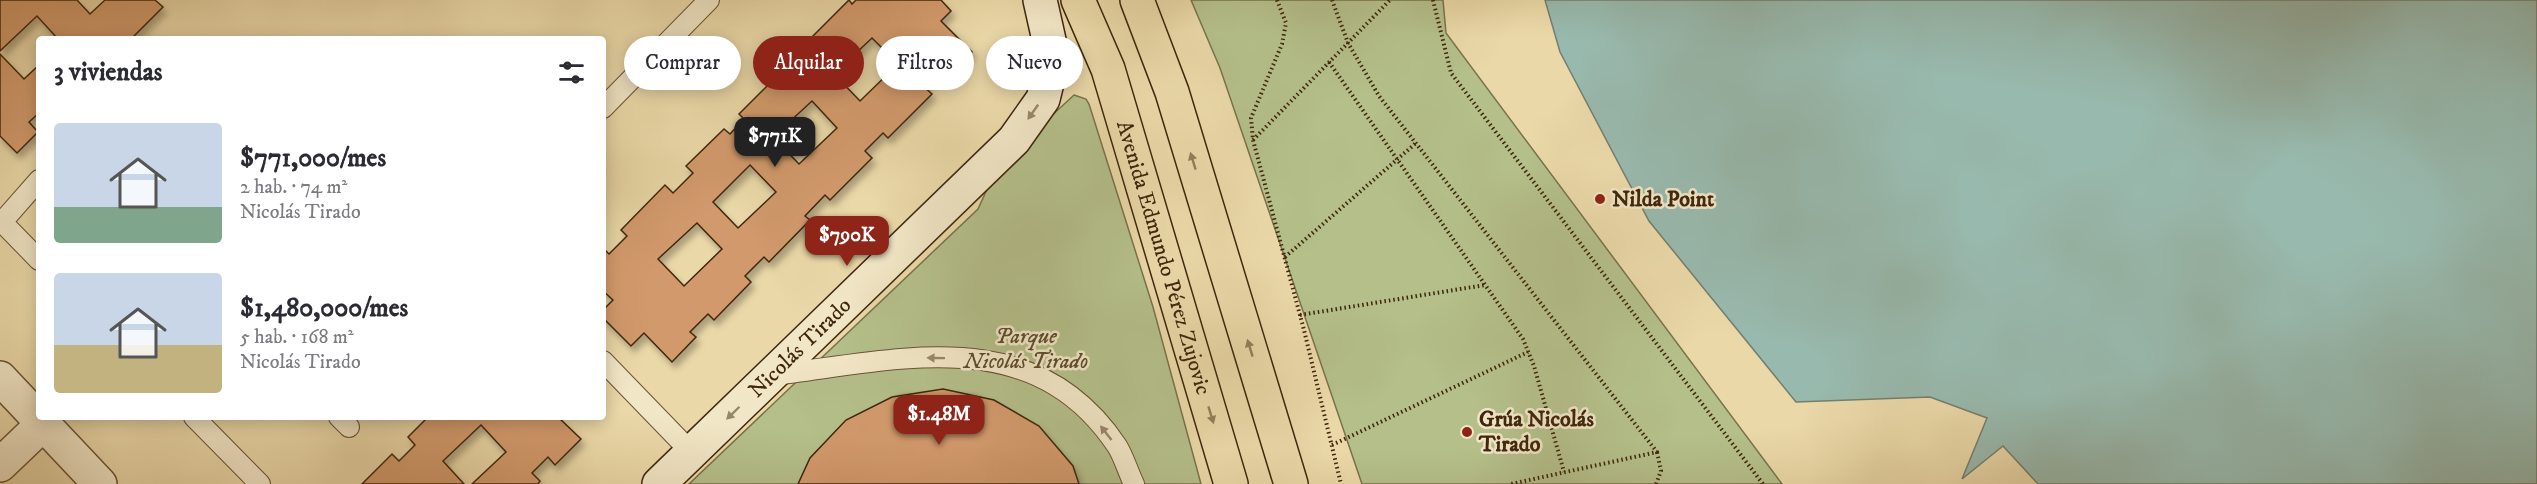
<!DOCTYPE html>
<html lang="es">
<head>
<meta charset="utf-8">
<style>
	body { margin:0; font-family:"IM FELL DW Pica",serif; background:#f2f2f3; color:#2b2b33; height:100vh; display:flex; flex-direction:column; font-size:22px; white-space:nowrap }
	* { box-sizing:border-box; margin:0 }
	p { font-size:20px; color:#7c7c81 }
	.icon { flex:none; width:33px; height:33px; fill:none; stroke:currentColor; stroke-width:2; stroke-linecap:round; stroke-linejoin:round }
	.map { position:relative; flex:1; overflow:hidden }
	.details { position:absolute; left:36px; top:36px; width:570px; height:384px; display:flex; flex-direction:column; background:#fff; border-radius:6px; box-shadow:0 3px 15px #0003 }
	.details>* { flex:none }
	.banner { position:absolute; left:624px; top:36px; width:570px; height:54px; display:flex; gap:12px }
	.price { position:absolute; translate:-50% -51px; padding:0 14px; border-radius:12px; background:#8f2418; color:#fff; font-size:20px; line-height:39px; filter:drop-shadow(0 2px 3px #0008) }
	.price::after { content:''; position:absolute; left:50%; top:36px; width:18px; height:14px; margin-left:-9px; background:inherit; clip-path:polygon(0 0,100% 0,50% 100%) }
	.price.on { background:#222; color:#fff }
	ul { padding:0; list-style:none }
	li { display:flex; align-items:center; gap:18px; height:150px; padding:0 18px }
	li span { display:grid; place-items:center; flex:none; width:168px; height:120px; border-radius:6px; color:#555 }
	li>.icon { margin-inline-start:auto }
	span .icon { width:72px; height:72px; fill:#fffc; stroke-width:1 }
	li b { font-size:26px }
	h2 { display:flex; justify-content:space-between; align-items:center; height:72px; padding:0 18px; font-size:26px }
	.pill { padding:0 21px; border-radius:27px; background:#fff; box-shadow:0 3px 15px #0003; font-size:21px; line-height:54px }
	.pill.on { background:#8f2418; color:#fff }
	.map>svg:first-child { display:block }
</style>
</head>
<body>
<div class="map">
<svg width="2537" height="484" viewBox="0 0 2537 484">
	<defs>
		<filter id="shadow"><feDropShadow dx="3.5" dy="6" stdDeviation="3" flood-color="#0004"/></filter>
	</defs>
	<rect width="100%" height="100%" fill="#ead8a8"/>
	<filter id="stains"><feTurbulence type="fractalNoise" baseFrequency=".00333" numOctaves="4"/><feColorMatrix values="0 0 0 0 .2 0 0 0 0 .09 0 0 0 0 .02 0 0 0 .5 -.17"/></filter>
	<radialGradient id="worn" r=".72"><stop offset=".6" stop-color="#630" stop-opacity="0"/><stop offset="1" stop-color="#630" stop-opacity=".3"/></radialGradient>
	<path fill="#b4bf8a" stroke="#7a724c" stroke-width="1.5" d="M1191 0H1443L1446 33 1782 484H1362L1220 68Z
		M1074 95 1086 99 1089 104 1153 307 1201 484H689L978 209 998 165Z"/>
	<path fill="#98b9ad" stroke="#747e6d" stroke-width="1.5" d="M1545 0H2537V484H2038L2003 446 1962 479 1987 418 1930 397 1796 402 1649 221 1560 52Z"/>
	<path fill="#d29a6c" stroke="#3f260d" stroke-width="1.5" fill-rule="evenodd" filter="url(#shadow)" d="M0 0H77L90 14 105 0H155L163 7 131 39H58L37 16 0 51Z
		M849 0 852 4 856 0H941L951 11 941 21 972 52 947 77 939 70 923 86 932 94 888 138 883 133 865 151 872 158 830 200 825 195 805 216 810 220 769 262 764 257 745 276 751 282 714 320 708 314 690 332 696 337 672 362 644 333 631 346 603 318V310L613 300 603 291V248L609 254 627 236 621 230 665 185 673 193 693 173 686 166 724 129 730 134 744 119 739 114 785 68 790 74 807 58 799 50ZM872 38 898 64 860 101 834 74ZM812 101 837 128 799 164 773 137ZM750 165 776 192 738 228 713 202ZM697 223 722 249 684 286 658 259Z
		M0 54 24 79 39 65V113L29 122 38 132 17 153 0 136Z
		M943 389 994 400 1039 426 1073 466 1079 484H798L810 458 846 420 892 397Z
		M428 417H558L581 439 555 465 548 457 532 473 540 481 538 484H472L506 452 481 425 443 461 464 484H362L392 454 399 461 415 445 408 437Z"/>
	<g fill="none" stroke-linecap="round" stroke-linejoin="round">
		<defs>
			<path id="lane" d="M603 108 709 0
				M0 220 39 260
				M2 222 39 180
				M603 361 692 453
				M773 375C899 360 1034 321 1117 446 1124 457 1128 472 1134 484
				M194 417 260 484
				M339 417 349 427"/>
			<path id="street" d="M0 378 100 484
				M0 465 43 424"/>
			<g id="secondary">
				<path id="s1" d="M659 484 1014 140 1043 99 1053 58 1040 0"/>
			</g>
			<g id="highway">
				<path id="s2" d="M1078 0 1108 69 1231 484"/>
				<path d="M1137 0 1172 92 1291 484"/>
			</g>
		</defs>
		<use href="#lane" stroke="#6a5234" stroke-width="22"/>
		<use href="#street" stroke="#6a5234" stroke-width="36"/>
		<use href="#secondary" stroke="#3f260d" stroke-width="36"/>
		<use href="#highway" stroke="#3f260d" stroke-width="36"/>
		<path stroke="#3f260d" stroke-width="4" stroke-dasharray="1.5 3" stroke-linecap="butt" d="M1277 0 1286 23 1282 44 1251 118 1253 140 1304 330 1341 484
			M1332 0 1348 43 1379 96 1657 452 1511 484
			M1433 0 1451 73 1763 484
			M1329 62 1523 339 1534 366 1564 472
			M1253 140 1390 0
			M1285 257 1416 143
			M1300 315 1485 285
			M1332 445 1528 352
			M1656 484 1661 471 1657 452"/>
		<use href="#lane" stroke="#f1e6c6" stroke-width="20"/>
		<use href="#street" stroke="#f1e6c6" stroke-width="33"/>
		<use href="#secondary" stroke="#f1e6c6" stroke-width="33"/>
		<use href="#highway" stroke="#ead8a8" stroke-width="33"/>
	</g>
	<defs><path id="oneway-solid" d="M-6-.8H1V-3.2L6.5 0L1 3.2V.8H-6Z" transform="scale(1.5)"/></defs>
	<g fill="#98866a">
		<use href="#oneway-solid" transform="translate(1033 112) rotate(125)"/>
		<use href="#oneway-solid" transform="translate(936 358) rotate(-179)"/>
		<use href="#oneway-solid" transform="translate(733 413) rotate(136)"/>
		<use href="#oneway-solid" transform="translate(1106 433) rotate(-128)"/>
	</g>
	<g fill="#947f5a">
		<use href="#oneway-solid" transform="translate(1193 161) rotate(-107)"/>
		<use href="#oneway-solid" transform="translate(1250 348) rotate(-107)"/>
		<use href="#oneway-solid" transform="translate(1211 415) rotate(73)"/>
	</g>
	<g fill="#8f2418" stroke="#f1e6c6" stroke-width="2">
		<circle cx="1600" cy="199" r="6"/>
		<circle cx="1467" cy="432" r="6"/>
	</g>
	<g text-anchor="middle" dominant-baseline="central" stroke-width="5" stroke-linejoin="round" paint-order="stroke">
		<g font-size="22" font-weight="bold" fill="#3f260d" stroke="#f1e6c6" text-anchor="start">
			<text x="1612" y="199">Nilda Point</text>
			<text x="1479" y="419">Grúa Nicolás<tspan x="1479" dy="25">Tirado</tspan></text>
		</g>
		<g font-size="22" fill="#3f260d" stroke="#f1e6c6">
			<text stroke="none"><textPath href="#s2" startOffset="272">Avenida Edmundo Pérez Zujovic</textPath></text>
			<text stroke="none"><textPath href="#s1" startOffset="196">Nicolás Tirado</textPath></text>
		</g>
		<g font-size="22" font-style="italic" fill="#5c4c2c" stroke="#f1e6c6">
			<text x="1026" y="336">Parque<tspan x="1026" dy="25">Nicolás Tirado</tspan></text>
		</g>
	</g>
	<rect width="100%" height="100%" filter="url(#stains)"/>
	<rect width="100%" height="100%" fill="url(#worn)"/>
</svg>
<b class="price on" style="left:775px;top:168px">$771K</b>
<b class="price" style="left:847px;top:267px">$790K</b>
<b class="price" style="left:939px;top:446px">$1.48M</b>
<div class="banner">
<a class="pill">Comprar</a>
<a class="pill on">Alquilar</a>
<a class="pill">Filtros</a>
<a class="pill">Nuevo</a>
</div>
<section class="details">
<h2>3 viviendas<svg class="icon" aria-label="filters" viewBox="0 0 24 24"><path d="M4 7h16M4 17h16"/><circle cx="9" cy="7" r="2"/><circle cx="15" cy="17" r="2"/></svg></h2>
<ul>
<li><span style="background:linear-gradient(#c9d6e8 70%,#7fa58c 0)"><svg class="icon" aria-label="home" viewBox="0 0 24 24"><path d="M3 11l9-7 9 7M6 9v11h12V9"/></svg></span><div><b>$771,000/mes</b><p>2 hab. · 74 m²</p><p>Nicolás Tirado</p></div></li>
<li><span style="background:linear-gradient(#c9d6e8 60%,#c2b280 0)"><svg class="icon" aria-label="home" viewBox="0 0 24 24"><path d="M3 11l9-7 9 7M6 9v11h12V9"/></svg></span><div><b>$1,480,000/mes</b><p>5 hab. · 168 m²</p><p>Nicolás Tirado</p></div></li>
</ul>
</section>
</div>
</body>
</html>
